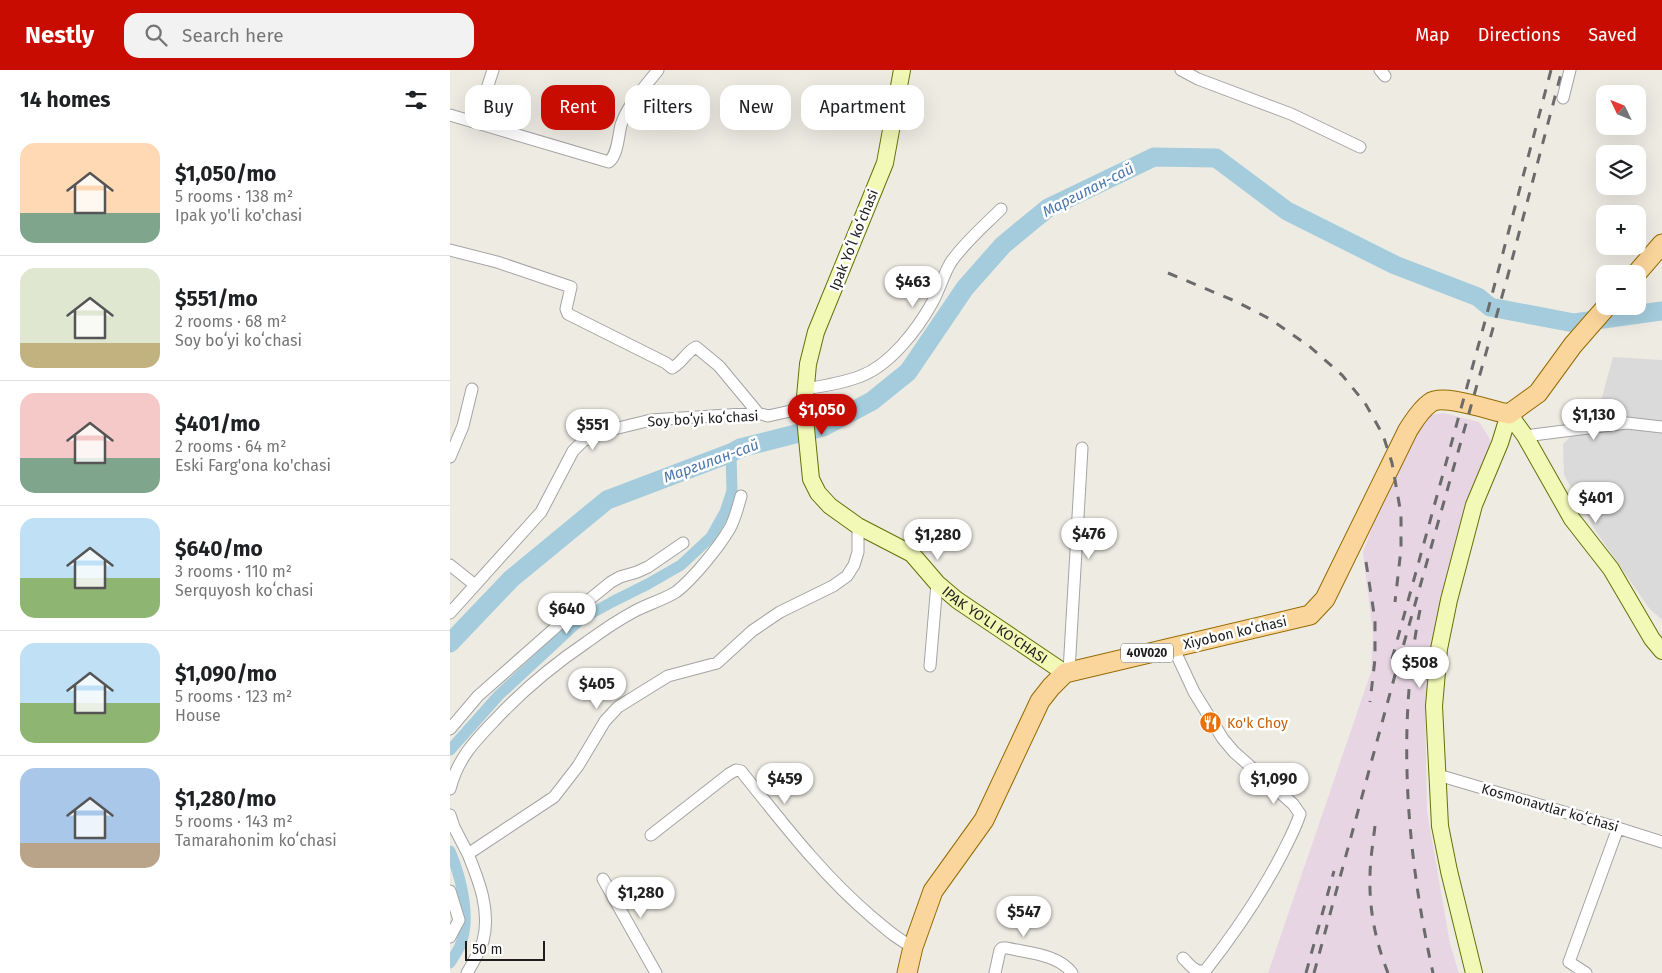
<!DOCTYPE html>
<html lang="en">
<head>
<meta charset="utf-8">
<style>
	body { margin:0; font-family:"Fira Sans",sans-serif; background:#f2f2f2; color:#202124; height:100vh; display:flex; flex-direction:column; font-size:19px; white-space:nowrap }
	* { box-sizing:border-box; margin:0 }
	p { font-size:16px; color:#757577 }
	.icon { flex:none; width:28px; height:28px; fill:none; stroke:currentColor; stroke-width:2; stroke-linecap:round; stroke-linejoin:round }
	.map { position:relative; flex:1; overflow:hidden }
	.panel { display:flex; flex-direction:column; background:#fff; width:450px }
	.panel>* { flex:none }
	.hud { position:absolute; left:15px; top:15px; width:475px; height:45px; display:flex; gap:10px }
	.needle { width:32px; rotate:313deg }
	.buttons { position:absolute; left:1146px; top:15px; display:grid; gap:10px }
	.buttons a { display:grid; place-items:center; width:50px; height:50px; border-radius:10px; background:#fff; box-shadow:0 5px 20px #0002; font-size:25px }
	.scale { position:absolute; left:15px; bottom:12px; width:80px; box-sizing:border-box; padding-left:5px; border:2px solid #1d1d1d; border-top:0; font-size:14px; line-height:18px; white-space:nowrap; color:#1d1d1d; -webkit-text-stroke:4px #fff; paint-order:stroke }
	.price { position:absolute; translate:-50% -42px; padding:0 11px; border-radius:18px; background:#fff; color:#222; font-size:16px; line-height:32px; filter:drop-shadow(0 1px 2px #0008) }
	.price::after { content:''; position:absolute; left:50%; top:30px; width:15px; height:11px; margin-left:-8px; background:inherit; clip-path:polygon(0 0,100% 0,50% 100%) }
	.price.current { background:#c80c02; color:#fff }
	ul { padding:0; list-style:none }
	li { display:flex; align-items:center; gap:15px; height:125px; padding:0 20px }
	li+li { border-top:1px solid #e0e0e0 }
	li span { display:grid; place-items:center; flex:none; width:140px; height:100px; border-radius:15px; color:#555 }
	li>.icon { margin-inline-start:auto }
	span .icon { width:60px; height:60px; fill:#fffc; stroke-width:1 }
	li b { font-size:21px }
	h2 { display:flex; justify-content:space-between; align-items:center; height:60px; padding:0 20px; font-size:21px }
	.tag { padding:0 18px; border-radius:15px; background:#fff; box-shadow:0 5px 20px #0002; font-size:18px; line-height:45px }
	.tag.current { background:#c80c02; color:#fff }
	header { display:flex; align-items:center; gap:30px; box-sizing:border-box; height:70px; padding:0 25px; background:#c80c02; color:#fff }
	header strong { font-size:24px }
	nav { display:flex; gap:28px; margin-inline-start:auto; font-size:18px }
	.search { width:350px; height:45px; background:#f2f2f2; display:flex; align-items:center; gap:12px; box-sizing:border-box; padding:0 18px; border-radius:15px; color:#757577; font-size:19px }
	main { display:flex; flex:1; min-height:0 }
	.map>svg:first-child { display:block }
</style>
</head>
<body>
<header>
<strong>Nestly</strong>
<div class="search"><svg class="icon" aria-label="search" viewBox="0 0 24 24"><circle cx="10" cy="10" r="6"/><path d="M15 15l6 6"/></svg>Search here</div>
<nav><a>Map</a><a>Directions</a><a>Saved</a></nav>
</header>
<main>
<section class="panel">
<h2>14 homes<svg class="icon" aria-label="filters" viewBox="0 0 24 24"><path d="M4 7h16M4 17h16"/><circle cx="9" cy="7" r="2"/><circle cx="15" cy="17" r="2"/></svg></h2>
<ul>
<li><span style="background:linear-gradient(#ffd9b3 70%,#7fa58c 0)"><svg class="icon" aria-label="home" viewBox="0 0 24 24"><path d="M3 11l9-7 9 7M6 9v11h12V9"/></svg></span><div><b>$1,050/mo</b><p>5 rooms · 138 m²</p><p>Ipak yo'li ko'chasi</p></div></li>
<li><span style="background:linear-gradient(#dfe7d0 75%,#c2b280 0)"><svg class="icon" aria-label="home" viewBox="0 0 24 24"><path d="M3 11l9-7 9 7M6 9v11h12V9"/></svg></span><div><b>$551/mo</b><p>2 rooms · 68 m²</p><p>Soy boʻyi koʻchasi</p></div></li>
<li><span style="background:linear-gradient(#f6c9c9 65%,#7fa58c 0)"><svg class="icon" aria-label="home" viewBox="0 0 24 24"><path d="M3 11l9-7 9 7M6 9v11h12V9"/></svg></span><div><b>$401/mo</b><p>2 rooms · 64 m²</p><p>Eski Farg'ona ko'chasi</p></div></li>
<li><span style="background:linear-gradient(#bfe0f5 60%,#8fb573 0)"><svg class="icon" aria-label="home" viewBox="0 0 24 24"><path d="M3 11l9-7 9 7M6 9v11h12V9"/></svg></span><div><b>$640/mo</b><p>3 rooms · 110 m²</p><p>Serquyosh koʻchasi</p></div></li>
<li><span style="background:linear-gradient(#bfe0f5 60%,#8fb573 0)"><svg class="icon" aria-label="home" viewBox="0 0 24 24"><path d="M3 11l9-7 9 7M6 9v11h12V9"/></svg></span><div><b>$1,090/mo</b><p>5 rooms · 123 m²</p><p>House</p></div></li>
<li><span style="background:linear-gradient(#a9c7e8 75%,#b9a48a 0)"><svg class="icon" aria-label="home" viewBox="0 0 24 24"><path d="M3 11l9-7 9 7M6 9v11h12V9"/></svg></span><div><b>$1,280/mo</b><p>5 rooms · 143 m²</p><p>Tamarahonim koʻchasi</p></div></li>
</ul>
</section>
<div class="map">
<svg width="1212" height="903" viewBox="0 0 1212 903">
	<rect width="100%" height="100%" fill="#eeebe3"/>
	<path fill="#dbdada" d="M1163 287 1212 290V550L1199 538 1145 460 1114 405 1113 374 1149 338Z"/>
	<path fill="#e7d5e3" d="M994 343 1029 352 1040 369 1038 389 989 540 975 638 977 741 1000 874 1009 903H818L921 602 923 564 913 482 932 431 960 375 980 345Z"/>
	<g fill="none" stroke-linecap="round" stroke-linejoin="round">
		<path stroke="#a4ccdc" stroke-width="11" d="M0 680 49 625 131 549 162 532 198 514 231 495 261 467 275 442 282 421 281 383
			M0 781C11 807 22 849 10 876 7 882 3 888 0 893"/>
		<path stroke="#a4ccdc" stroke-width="19" d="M0 573 61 509 157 430 281 383 290 378 373 357 422 331 458 302 515 218 553 175 598 138 704 87 766 88 837 141 945 195 1028 227 1040 237 1124 253 1212 241"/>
		<defs>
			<path id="street" d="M731 0 748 9 841 44 910 77
				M930 0 935 6
				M1113 28 1120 0
				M0 45 159 92C168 84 168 67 171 55 178 34 194 18 208 0
				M26 52 43 0
				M0 180 47 192 121 217 116 239 118 244 216 293 222 298C232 293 236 282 246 277L269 296 308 343
				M355 319C374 316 393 313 411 306 440 295 467 260 482 233 489 221 494 203 501 192 515 172 534 156 551 139
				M1075 366 1177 353 1212 357
				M0 387 13 356 22 319
				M0 495 25 515
				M0 543 91 442 123 381 133 371 160 360 201 350 308 343 318 346 354 338
				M723 577 744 622 773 669 784 682 843 734 850 744C846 757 839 770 833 782 811 825 784 864 755 901 745 903 739 894 733 888
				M480 596 487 513
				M619 601 632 378
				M0 659 28 626 114 550 161 512 170 507 187 502 198 497 233 473
				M988 705 1168 758 1212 772
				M0 719C8 688 24 672 45 650 73 620 103 595 137 572 152 561 168 550 185 541 198 534 213 530 226 522 243 509 269 477 280 458 285 449 288 437 291 426
				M0 745 4 757 18 784
				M201 765 279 704 286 700 291 701C332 752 372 805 423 848 436 859 448 870 463 877
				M153 809 206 903
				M0 821 9 850 0 867
				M17 903C23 893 29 883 33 871 41 841 29 811 18 784L104 727 128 696 155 651 168 637 218 606 267 593 302 561 330 542 383 516 397 506 404 495 408 482V456
				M545 903 550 880 552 878H557C578 883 608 884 622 903
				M1136 903 1119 892 1168 758"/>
			<g id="secondary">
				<path id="s1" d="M452 0 435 93 366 262 358 294 354 338 361 409 368 423 380 436 408 456 462 484 487 513 507 530 615 603"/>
				<path d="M1059 344 1075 366 1122 449 1161 499 1202 569 1212 581"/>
				<path d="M1024 903 999 801 990 756 984 636 989 579 999 530 1024 435 1050 373 1059 344"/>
			</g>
			<path id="primary" d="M1186 204 1212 174
				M457 903 463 877 483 821 534 750 590 631 601 617 615 603 860 545 875 529 958 360C964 351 970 340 980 333 993 323 1041 341 1059 344L1088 323 1123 275 1157 236"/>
		</defs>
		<use href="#street" stroke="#a4a4a4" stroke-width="13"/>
		<use href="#secondary" stroke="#627306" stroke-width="18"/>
		<use href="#primary" stroke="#956b02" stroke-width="21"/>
		<use href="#street" stroke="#fff" stroke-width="11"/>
		<use href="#secondary" stroke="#f2f9b7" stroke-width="16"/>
		<use href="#primary" stroke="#fbd69c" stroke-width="19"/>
		<path stroke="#6b6b6b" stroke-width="3" stroke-dasharray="10 10" stroke-linecap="butt" d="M718 203 785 231 820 249 859 276 892 305 915 333 933 365 942 393 951 444V479L945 532
			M916 492 925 550V589L920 632
			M970 540C946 658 957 786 983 903
			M942 589 1034 255 1101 0
			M925 756C923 773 920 790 920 807 919 840 926 873 938 903
			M856 903 884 801
			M864 903 945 605 1058 205 1112 0"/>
	</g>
	<defs>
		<symbol id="restaurant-disc" viewBox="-11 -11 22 22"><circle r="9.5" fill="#e8710a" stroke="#fff"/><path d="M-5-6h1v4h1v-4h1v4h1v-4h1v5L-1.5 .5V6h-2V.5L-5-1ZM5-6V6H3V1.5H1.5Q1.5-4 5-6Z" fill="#fff"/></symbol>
	</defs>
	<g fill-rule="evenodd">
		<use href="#restaurant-disc" x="748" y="640" width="25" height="25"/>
	</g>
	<g text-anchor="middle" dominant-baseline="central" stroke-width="5" stroke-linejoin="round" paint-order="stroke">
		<rect fill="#fff" stroke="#616161" stroke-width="1" x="671" y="573.5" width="52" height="19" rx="4"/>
		<g font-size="12" font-weight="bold" fill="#1d1d1d">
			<text x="697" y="583">40V020</text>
		</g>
		<g font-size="14" fill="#1d1d1d" stroke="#fff">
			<text transform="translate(404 170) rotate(-68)">Ipak Yoʻl koʻchasi</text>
			<text transform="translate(253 349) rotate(-3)">Soy boʻyi koʻchasi</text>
			<text stroke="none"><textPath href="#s1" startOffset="664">IPAK YO'LI KO'CHASI</textPath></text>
			<text transform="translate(785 563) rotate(-13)">Xiyobon koʻchasi</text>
			<text transform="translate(1100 738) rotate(16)">Kosmonavtlar koʻchasi</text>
		</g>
		<g font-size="14" fill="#c56008" stroke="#fff" text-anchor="start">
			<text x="777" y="653">Ko'k Choy</text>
		</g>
		<g font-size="15" font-style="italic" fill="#4b77ac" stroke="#fff">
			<text transform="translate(638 120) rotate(-27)">Маргилан-сай</text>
			<text transform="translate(261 391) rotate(-20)">Маргилан-сай</text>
		</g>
	</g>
</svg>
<div class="buttons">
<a><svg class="needle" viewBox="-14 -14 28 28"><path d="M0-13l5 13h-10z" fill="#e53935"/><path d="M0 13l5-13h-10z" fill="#757577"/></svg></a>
<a><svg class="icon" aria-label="layers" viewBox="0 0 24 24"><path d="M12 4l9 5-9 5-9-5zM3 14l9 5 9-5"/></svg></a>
<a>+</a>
<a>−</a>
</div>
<div class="scale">50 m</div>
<b class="price" style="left:463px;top:238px">$463</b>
<b class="price current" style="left:372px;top:366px">$1,050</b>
<b class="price" style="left:1144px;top:371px">$1,130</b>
<b class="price" style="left:143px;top:381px">$551</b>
<b class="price" style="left:1146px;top:454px">$401</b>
<b class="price" style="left:639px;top:490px">$476</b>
<b class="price" style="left:488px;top:491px">$1,280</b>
<b class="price" style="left:117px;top:565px">$640</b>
<b class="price" style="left:970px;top:619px">$508</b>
<b class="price" style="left:147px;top:640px">$405</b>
<b class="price" style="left:335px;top:735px">$459</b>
<b class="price" style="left:824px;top:735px">$1,090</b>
<b class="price" style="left:191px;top:849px">$1,280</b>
<b class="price" style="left:574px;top:868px">$547</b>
<div class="hud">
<a class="tag">Buy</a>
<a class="tag current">Rent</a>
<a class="tag">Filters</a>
<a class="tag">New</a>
<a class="tag">Apartment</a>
</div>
</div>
</main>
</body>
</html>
